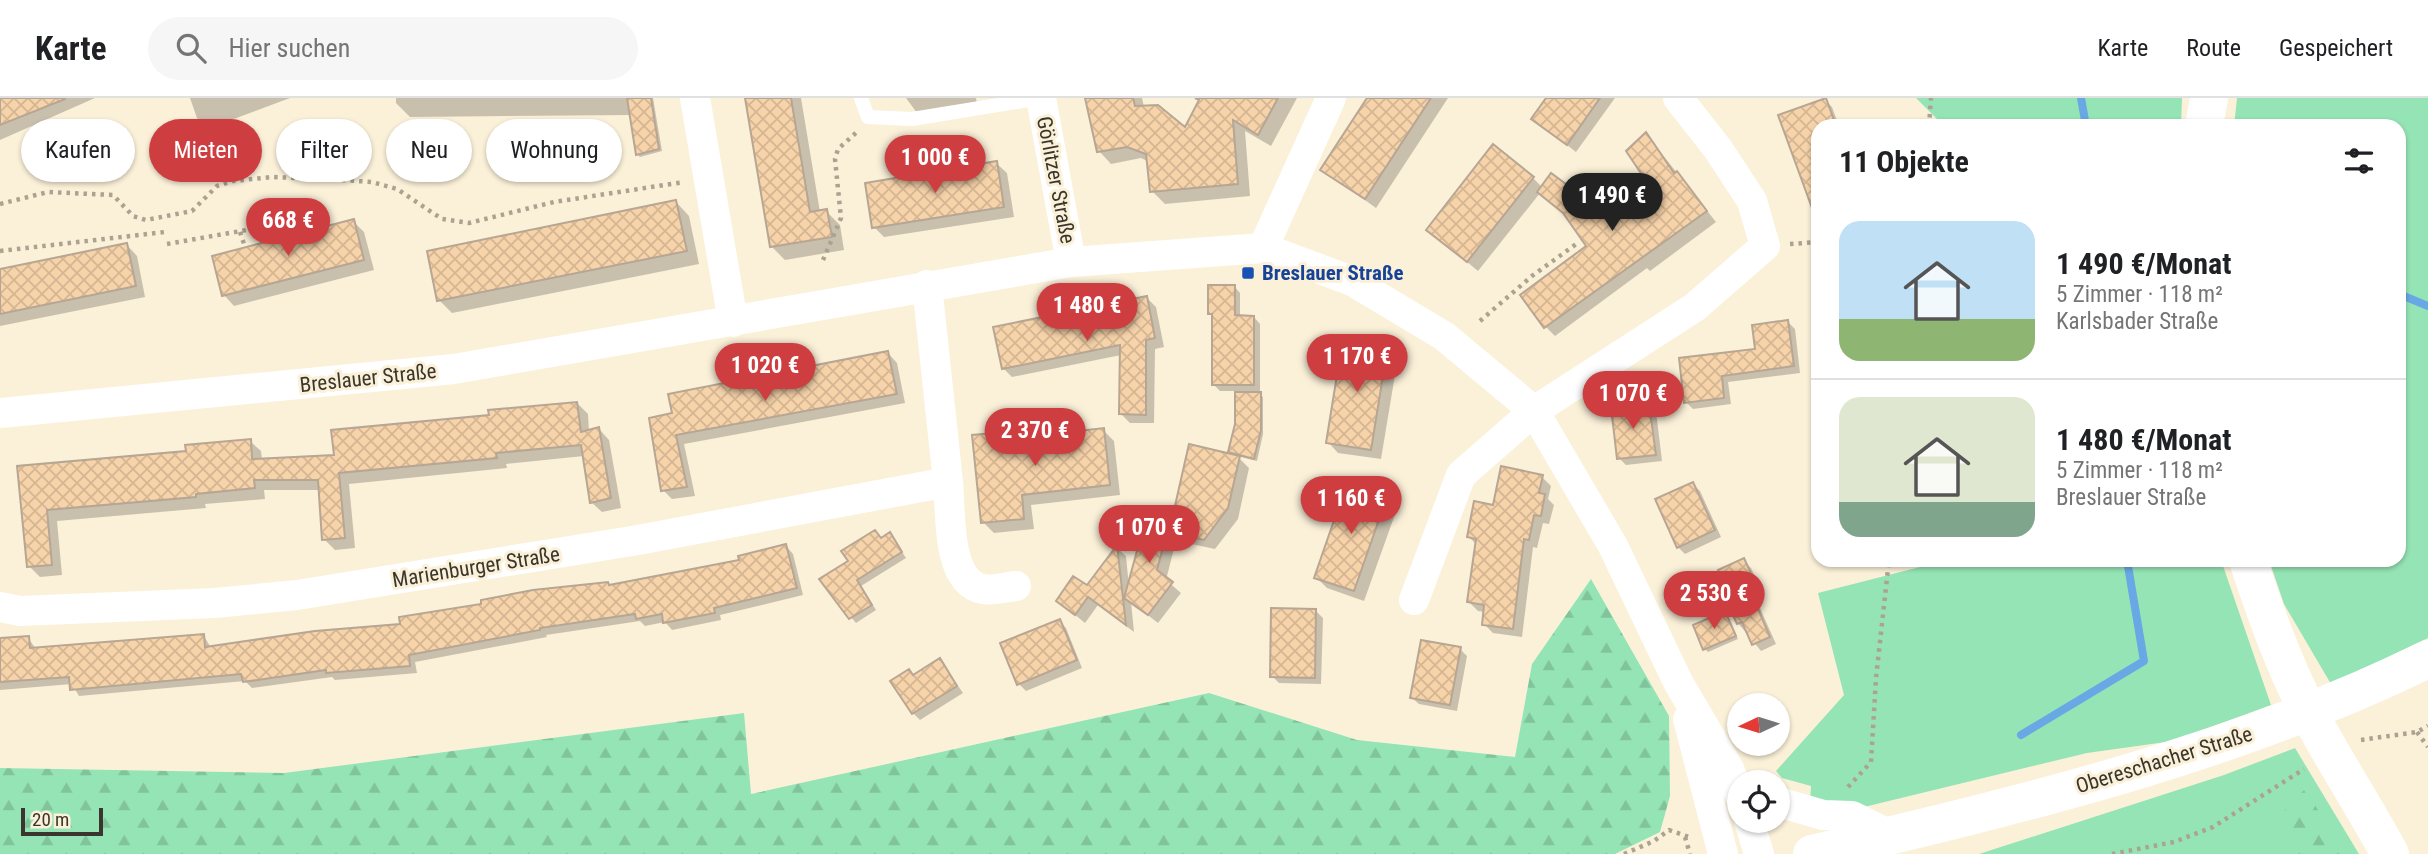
<!DOCTYPE html>
<html lang="de">
<head>
<meta charset="utf-8">
<style>
	body { margin:0; font-family:"Roboto Condensed",sans-serif; background:#f6f6f6; color:#202124; height:100vh; display:flex; flex-direction:column; font-size:26px; white-space:nowrap }
	* { box-sizing:border-box; margin:0 }
	p { font-size:23px; color:#757577 }
	.icon { flex:none; width:38px; height:38px; fill:none; stroke:currentColor; stroke-width:2; stroke-linecap:round; stroke-linejoin:round }
	.map { position:relative; flex:1; overflow:hidden }
	.panel { position:absolute; left:1811px; top:21px; width:595px; height:448px; display:flex; flex-direction:column; background:#fff; border-radius:21px; box-shadow:0 2px 5px #0004 }
	.panel>* { flex:none }
	.top-card { position:absolute; left:21px; top:21px; width:665px; height:63px; display:flex; gap:14px }
	.needle { width:46px; rotate:266deg }
	.fabs { position:absolute; left:1727px; top:595px; display:grid; gap:14px }
	.fabs a { display:grid; place-items:center; width:63px; height:63px; border-radius:50%; background:#fff; box-shadow:0 2px 5px #0004; font-size:35px }
	.scale { position:absolute; left:21px; bottom:18px; width:82px; box-sizing:border-box; padding-left:7px; border:4px solid #3b362d; border-top:0; font-size:19px; line-height:24px; white-space:nowrap; color:#3b362d; -webkit-text-stroke:5px #fbf1d9; paint-order:stroke }
	.price { position:absolute; translate:-50% -60px; padding:0 16px; border-radius:24px; background:#ce3e41; color:#fff; font-size:23px; line-height:46px; filter:drop-shadow(0 2px 4px #0008) }
	.price::after { content:''; position:absolute; left:50%; top:42px; width:21px; height:16px; margin-left:-10px; background:inherit; clip-path:polygon(0 0,100% 0,50% 100%) }
	.price.on { background:#222; color:#fff }
	ul { padding:0; list-style:none }
	li { display:flex; align-items:center; gap:21px; height:175px; padding:0 28px }
	li+li { border-top:2px solid #e0e0e0 }
	li span { display:grid; place-items:center; flex:none; width:196px; height:140px; border-radius:21px; color:#555 }
	li>.icon { margin-inline-start:auto }
	span .icon { width:84px; height:84px; fill:#fffc; stroke-width:1 }
	li b { font-size:30px }
	h2 { display:flex; justify-content:space-between; align-items:center; height:84px; padding:0 28px; font-size:30px }
	.pill { padding:0 24px; border-radius:32px; background:#fff; box-shadow:0 2px 5px #0004; font-size:24px; line-height:63px }
	.pill.on { background:#ce3e41; color:#fff }
	header { display:flex; align-items:center; gap:42px; box-sizing:border-box; height:98px; padding:0 35px; background:#fff; border-bottom:2px solid #e0e0e0 }
	header strong { font-size:33px }
	nav { display:flex; gap:38px; margin-inline-start:auto; font-size:24px }
	.search { width:490px; height:63px; background:#f6f6f6; display:flex; align-items:center; gap:18px; box-sizing:border-box; padding:0 24px; border-radius:38px; color:#757577; font-size:26px }
	.map>svg:first-child { display:block }
</style>
</head>
<body>
<header>
<strong>Karte</strong>
<div class="search"><svg class="icon" aria-label="search" viewBox="0 0 24 24"><circle cx="10" cy="10" r="6"/><path d="M15 15l6 6"/></svg>Hier suchen</div>
<nav><a>Karte</a><a>Route</a><a>Gespeichert</a></nav>
</header>
<div class="map">
<svg width="2428" height="756" viewBox="0 0 2428 756">
	<defs>
		<pattern id="forest-firs" width="22" height="20" patternUnits="userSpaceOnUse" patternTransform="scale(1.75)"><rect width="22" height="20" fill="#95e4b5"/><path d="M5 1l3.5 6h-7zM16 11l3.5 6h-7z" fill="#81c49c"/></pattern>
		<pattern id="building-cross-hatch" width="8" height="8" patternUnits="userSpaceOnUse" patternTransform="scale(1.75)"><rect width="8" height="8" fill="#f7d3aa"/><path d="M0 0l8 8M0 8l8-8" fill="none" stroke="#d5b693"/></pattern>
	</defs>
	<rect width="100%" height="100%" fill="#fbf1d9"/>
	<path fill="#95e4b5" d="M1916 0H2182L2181 28H1944Z
		M2237 0H2428V540L2331 586 2284 506 2269 462H2399V28H2234Z
		M1921 462H2221L2271 607 2173 643 2087 655 1864 709 1810 704 1811 688 1782 680 1776 673 1844 597 1818 495 1920 469Z
		M2295 650 2359 756H1979L2224 677Z"/>
	<path fill="url(#forest-firs)" d="M1591 481 1669 618 1670 698 1660 734 1615 756H0V670L284 675 744 615 751 696 1209 595 1357 642 1515 659 1532 566Z
		M2305 691 2345 756H2298L2279 718Z"/>
	<path fill="#0003" d="M0 0H95L0 42Z
		M190 0H290L207 31 197 20Z
		M396 0H653L662 53 640 59 637 56 632 17 410 19 396 5Z
		M746 0H801L820 114 826 113 840 127 844 152 785 162 771 148Z
		M906 0H976L977 6 917 15Z
		M1087 0H1142L1144 9 1185 31 1202 0H1297L1271 48 1245 33 1250 98 1165 106 1152 93 1149 64 1141 60 1111 66 1099 53Z
		M1369 0H1448L1376 110 1323 72Z
		M1548 0H1615L1576 54 1533 21Z
		M1825 2 1832 9 1839 28H1818L1817 108 1780 18Z
		M1646 36 1716 124 1650 173 1647 170 1555 238 1546 229 1588 148 1568 119 1540 95 1478 173 1428 132 1533 80 1542 89 1613 123 1654 92Z
		M996 65 1007 75 1014 119 884 139 874 129Z
		M676 104 689 118 699 166 452 215 439 202Z
		M353 123 364 134 374 172 234 208 224 197Z
		M127 147 137 158 145 199 0 228V173Z
		M1234 188 1240 195V219H1254L1260 226V293H1257L1263 299V336L1257 363 1237 358 1249 370 1238 421 1215 451 1182 444 1177 439 1166 482 1181 495 1158 525 1131 504 1134 534 1098 507 1085 525 1058 503 1087 490 1117 450 1126 458 1129 489 1170 420 1173 424 1235 359 1230 354 1237 326V293H1220L1213 286V219L1210 216Z
		M1147 200 1156 209 1164 249 1155 251 1154 325H1130L1121 316V257L1012 279 1003 270Z
		M1788 224 1795 231 1800 275 1728 284 1731 306 1693 311 1686 304 1757 252Z
		M1387 249 1398 259 1381 361 1338 355 1328 344Z
		M888 255 897 265 905 305 684 346 695 398 672 401 663 392 651 321Z
		M577 305 588 316 589 334 599 331 609 342 621 410 602 414 591 404 584 358 506 366 507 370 349 386 355 450 335 452 324 441 320 392H264L265 401 205 406 206 410 57 423 62 477 40 479 29 468 19 370 188 355 250 343 261 353 262 362 335 359 491 318Z
		M1649 306 1656 313 1662 363 1626 367 1619 360Z
		M1103 332 1114 343 1120 397 1031 407 1034 431 994 435 983 424 1015 335 1021 341Z
		M1542 379 1551 388 1548 401 1554 407 1549 426 1543 425 1537 450 1533 449 1522 539 1493 535 1484 526 1485 514 1478 513 1469 504 1477 447 1468 438 1494 409Z
		M1693 386 1700 393 1721 439 1685 456 1678 449Z
		M1387 397 1398 408 1364 503 1327 490 1316 479Z
		M875 434 882 441 890 436 906 460 861 488 876 512 856 525 851 519 850 464Z
		M786 448 793 456 803 497 720 517 721 522 672 532 665 524 645 528 640 523 546 537 547 539 415 564 417 575 335 582 332 579 252 590 245 583 79 598 72 586 0 592V542L28 540 36 551 204 538 211 550 402 527 608 486 610 488 741 463Z
		M1744 463 1751 470 1763 496 1755 499 1776 546 1761 553 1738 525Z
		M1316 513 1323 520 1321 586 1279 585 1272 578Z
		M1725 515 1738 541 1708 554 1705 551Z
		M1059 523 1066 530 1082 570 1026 593 1019 586Z
		M1460 551 1467 558 1457 613 1419 606 1411 599Z
		M940 562 963 595 920 622 913 615 914 579Z"/>
	<g fill="none" stroke-linecap="round" stroke-linejoin="round">
		<path stroke="#67a8e5" stroke-width="8" d="M2081 0 2086 28
			M2399 196 2428 208
			M2021 637 2144 563 2127 462"/>
	</g>
	<path fill="url(#building-cross-hatch)" stroke="#b7a693" stroke-width="2" d="M0 0H65V1L0 27Z
		M627 0H651L659 51 636 57Z
		M745 0H791L810 114 827 111 832 139 770 149Z
		M1085 0H1133L1135 8 1158 7 1185 29 1199 2 1195 0H1278L1258 37 1233 22 1238 86 1150 94 1146 56 1127 49 1097 54Z
		M1367 0H1431L1365 101 1320 72Z
		M1546 0H1600L1567 47 1531 21Z
		M1826 0 1836 28H1818V121H1816L1778 17Z
		M1646 34 1674 75 1677 73 1707 113 1544 230 1520 197 1586 148 1563 115 1537 94 1551 75 1613 121 1652 92 1626 53Z
		M1493 46 1534 79 1467 164 1426 132Z
		M997 63 1004 109 872 130 865 85Z
		M676 102 687 153 437 203 427 153Z
		M354 121 364 162 222 198 212 158Z
		M127 145 136 188 0 216V171Z
		M1208 187H1235V217L1254 218V287H1212V216H1208Z
		M1147 198 1155 240 1146 242V317L1119 316 1120 247 1002 271 993 229Z
		M1788 222 1794 268 1722 278 1724 300 1684 305 1679 260 1755 251 1752 227Z
		M1343 240 1388 247 1371 352 1326 345Z
		M888 253 897 296 676 337 687 389 661 393 649 320 672 315 668 296Z
		M1235 294H1261V332L1254 361 1228 354 1235 326Z
		M577 304 581 334 599 329 611 400 590 405 581 347 496 355 497 360 339 375 345 440 322 442 318 382H254L255 390 196 396V399L47 412 52 467 27 469 17 368 186 353 185 347 251 341 252 361 334 357 331 332 489 317 488 312Z
		M1649 305 1656 357 1617 361 1611 309Z
		M1104 330 1110 387 1022 397 1024 421 981 425 972 337 1015 333 1016 340Z
		M1189 346 1240 358 1228 410 1204 442 1169 434Z
		M1501 368 1543 377 1539 395 1545 396 1541 418 1534 417 1529 442 1524 441 1513 531 1482 527 1484 507 1467 504 1476 441 1467 439 1474 403 1493 407Z
		M1348 382 1388 396 1354 493 1314 480Z
		M1693 384 1715 432 1677 450 1655 401Z
		M1148 413 1171 419 1157 472 1173 484 1148 517 1124 500Z
		M875 432 881 440 890 434 902 454 857 482 872 507 849 521 819 481 848 463 841 453Z
		M786 446 797 490 714 510 715 515 663 525 662 516 636 521 635 516 540 530V532L409 557 410 568 326 575V572L243 584 241 576 70 592 69 579 0 584V540L29 538 30 550 204 536 205 549 315 533 400 526 399 519 481 506V502L533 492 608 484 609 487 739 462 738 458Z
		M1117 447 1126 527 1088 499 1075 517 1056 503 1073 478 1087 487Z
		M1744 460 1757 489 1750 492 1770 539 1752 547 1742 524 1737 526 1722 493 1727 491 1718 472Z
		M1271 510 1316 511 1315 580 1270 579Z
		M1725 513 1736 538 1703 552 1693 527Z
		M1060 521 1077 562 1017 587 1000 545Z
		M1421 542 1461 549 1450 607 1410 600Z
		M940 560 957 588 912 616 890 583 909 571 913 577Z"/>
	<g fill="none" stroke-linecap="round" stroke-linejoin="round">
		<path stroke="#aba392" stroke-width="4.5" stroke-dasharray="3.5 5" stroke-linecap="butt" d="M1929 28 1931 0
			M0 106 48 94 113 97 133 118 146 122 192 113 217 88 233 83 272 79 342 82 372 84 397 91 442 121 469 125 554 104 684 84
			M240 134 245 149
			M167 146 309 121 314 131
			M1790 146 1818 144
			M0 153 165 134
			M823 162 841 120 835 61 838 51 858 33
			M1480 223 1532 178 1579 144
			M2417 634 2428 649
			M2361 642 2417 634 2428 628
			M1848 689 1871 664 1876 580 1889 462
			M1685 739 1690 756
			M1624 756 1654 743 1669 732 1689 739
			M2112 756 2174 744 2213 729 2304 671"/>
		<path stroke="#fff" stroke-width="14" d="M861 0 868 19 912 21 1041 0"/>
		<path stroke="#fff" stroke-width="30" d="M695 0 733 224
			M1041 0 1071 164
			M1263 150 1331 0
			M0 315 454 271 1071 164 1263 150 1352 183 1444 238 1534 313 1613 448 1678 584 1729 671 1740 698
			M948 384C951 415 946 484 983 491 992 493 1006 489 1016 488
			M1414 502 1461 377 1534 313 1695 209 1765 148 1752 103 1718 51 1678 0
			M0 509 20 513 215 505 297 497 638 442 948 384 927 187
			M1688 621 1723 756
			M1778 704 1823 717 1852 718 1890 737
			M1749 723 1759 756"/>
		<path stroke="#fff" stroke-width="38" d="M2204 28 2209 0
			M2248 462C2266 517 2285 570 2312 621 2337 667 2365 710 2390 756
			M1812 756C2021 707 2234 656 2428 561"/>
	</g>
	<rect fill="#1a4fb4" stroke="#fbf1d9" stroke-width="2.5" x="1241" y="168" width="14" height="14" rx="3.5"/>
	<g text-anchor="middle" dominant-baseline="central" stroke-width="6" stroke-linejoin="round" paint-order="stroke">
		<g font-size="21" fill="#3b362d" stroke="#fbf1d9">
			<text transform="translate(1056 82) rotate(79)">Görlitzer Straße</text>
			<text transform="translate(368 280) rotate(-6)">Breslauer Straße</text>
			<text transform="translate(476 469) rotate(-9)">Marienburger Straße</text>
			<text transform="translate(2164 662) rotate(-17)">Obereschacher Straße</text>
		</g>
		<g font-size="21" font-weight="bold" fill="#164399" stroke="#fbf1d9" text-anchor="start">
			<text x="1262" y="175">Breslauer Straße</text>
		</g>
	</g>
</svg>
<div class="fabs">
<a><svg class="needle" viewBox="-14 -14 28 28"><path d="M0-13l5 13h-10z" fill="#e53935"/><path d="M0 13l5-13h-10z" fill="#757577"/></svg></a>
<a><svg class="icon" aria-label="locate" viewBox="0 0 24 24"><circle cx="12" cy="12" r="6"/><path d="M12 2v4M12 18v4M2 12h4M18 12h4"/></svg></a>
</div>
<div class="scale">20 m</div>
<b class="price" style="left:935px;top:97px">1 000 €</b>
<b class="price on" style="left:1612px;top:135px">1 490 €</b>
<b class="price" style="left:288px;top:160px">668 €</b>
<b class="price" style="left:1087px;top:245px">1 480 €</b>
<b class="price" style="left:1357px;top:296px">1 170 €</b>
<b class="price" style="left:765px;top:305px">1 020 €</b>
<b class="price" style="left:1633px;top:333px">1 070 €</b>
<b class="price" style="left:1035px;top:370px">2 370 €</b>
<b class="price" style="left:1351px;top:438px">1 160 €</b>
<b class="price" style="left:1149px;top:467px">1 070 €</b>
<b class="price" style="left:1714px;top:533px">2 530 €</b>
<div class="top-card">
<a class="pill">Kaufen</a>
<a class="pill on">Mieten</a>
<a class="pill">Filter</a>
<a class="pill">Neu</a>
<a class="pill">Wohnung</a>
</div>
<section class="panel">
<h2>11 Objekte<svg class="icon" aria-label="filters" viewBox="0 0 24 24"><path d="M4 7h16M4 17h16"/><circle cx="9" cy="7" r="2"/><circle cx="15" cy="17" r="2"/></svg></h2>
<ul>
<li><span style="background:linear-gradient(#bfe0f5 70%,#8fb573 0)"><svg class="icon" aria-label="home" viewBox="0 0 24 24"><path d="M3 11l9-7 9 7M6 9v11h12V9"/></svg></span><div><b>1 490 €/Monat</b><p>5 Zimmer · 118 m²</p><p>Karlsbader Straße</p></div></li>
<li><span style="background:linear-gradient(#dfe7d0 75%,#7fa58c 0)"><svg class="icon" aria-label="home" viewBox="0 0 24 24"><path d="M3 11l9-7 9 7M6 9v11h12V9"/></svg></span><div><b>1 480 €/Monat</b><p>5 Zimmer · 118 m²</p><p>Breslauer Straße</p></div></li>
</ul>
</section>
</div>
</body>
</html>
